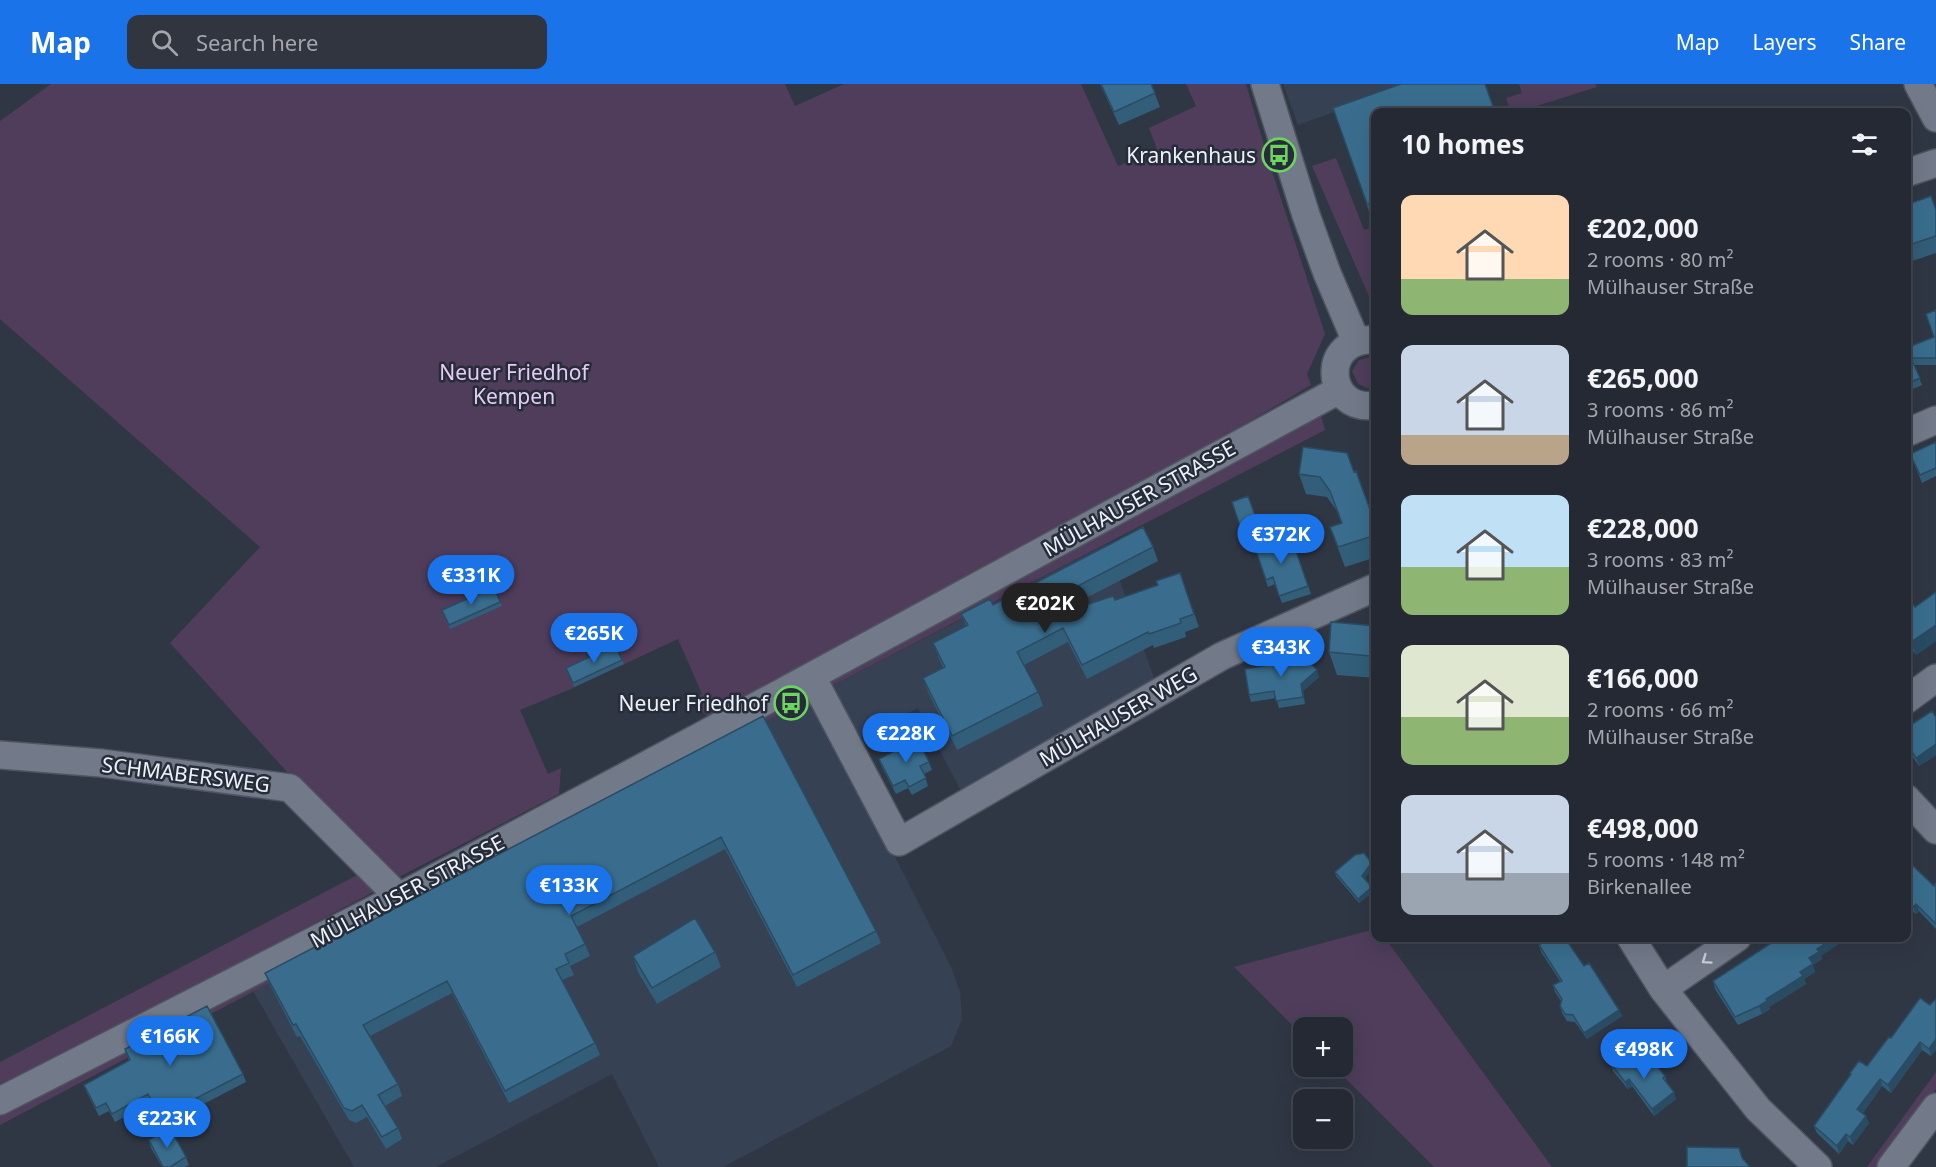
<!DOCTYPE html>
<html lang="en">
<head>
<meta charset="utf-8">
<style>
	body { margin:0; font-family:"Noto Sans",sans-serif; background:#30353f; color:#f1f3f6; height:100vh; display:flex; flex-direction:column; font-size:22px; white-space:nowrap }
	* { box-sizing:border-box; margin:0 }
	p { font-size:20px; color:#a3a6ac }
	.icon { flex:none; width:33px; height:33px; fill:none; stroke:currentColor; stroke-width:2; stroke-linecap:round; stroke-linejoin:round }
	.map { position:relative; flex:1; overflow:hidden }
	.details { position:absolute; left:1371px; top:24px; width:540px; height:834px; display:flex; flex-direction:column; background:#242933; border-radius:12px; box-shadow:0 6px 24px #0002,0 0 0 2px #41454e }
	.details>* { flex:none }
	.tools { position:absolute; left:1293px; top:933px; display:grid; gap:12px }
	.tools a { display:grid; place-items:center; width:60px; height:60px; border-radius:12px; background:#242933; box-shadow:0 6px 24px #0002,0 0 0 2px #41454e; font-size:30px }
	.price { position:absolute; translate:-50% -51px; padding:0 14px; border-radius:21px; background:#1a73e8; color:#fff; font-size:20px; line-height:39px; filter:drop-shadow(0 2px 3px #0008) }
	.price::after { content:''; position:absolute; left:50%; top:36px; width:18px; height:14px; margin-left:-9px; background:inherit; clip-path:polygon(0 0,100% 0,50% 100%) }
	.price.active { background:#222; color:#fff }
	ul { padding:0; list-style:none }
	li { display:flex; align-items:center; gap:18px; height:150px; padding:0 30px }
	li span { display:grid; place-items:center; flex:none; width:168px; height:120px; border-radius:12px; color:#555 }
	li>.icon { margin-inline-start:auto }
	span .icon { width:72px; height:72px; fill:#fffc; stroke-width:1 }
	li b { font-size:26px }
	h2 { display:flex; justify-content:space-between; align-items:center; height:72px; padding:0 30px; font-size:26px }
	header { display:flex; align-items:center; gap:36px; box-sizing:border-box; height:84px; padding:0 30px; background:#1a73e8; color:#fff }
	header strong { font-size:28px }
	nav { display:flex; gap:33px; margin-inline-start:auto; font-size:21px }
	.search { width:420px; height:54px; background:#30353f; display:flex; align-items:center; gap:15px; box-sizing:border-box; padding:0 21px; border-radius:12px; color:#a3a6ac; font-size:22px }
	.map>svg:first-child { display:block }
</style>
</head>
<body>
<header>
<strong>Map</strong>
<div class="search"><svg class="icon" aria-label="search" viewBox="0 0 24 24"><circle cx="10" cy="10" r="6"/><path d="M15 15l6 6"/></svg>Search here</div>
<nav><a>Map</a><a>Layers</a><a>Share</a></nav>
</header>
<div class="map">
<svg width="1936" height="1083" viewBox="0 0 1936 1083">
	<rect width="100%" height="100%" fill="#303744"/>
	<path fill="#374154" d="M1283 0H1411L1298 41Z
		M1107 460 1156 600 964 713 918 624 853 657 826 605Z
		M816 610 895 773 951 883 960 908 962 935 951 962 723 1083H659L612 990 436 1083H354L253 907Z"/>
	<path fill="#4f3d5b" d="M51 0H785L795 22 844 0H1081L1118 82 1157 65 1149 44 1196 22 1186 0H1246L1269 78 1325 250 1307 290 1311 301C1114 419 909 524 707 632L690 617 702 610 678 555 573 604 520 626 548 690 561 684 559 710 395 795 298 700 170 559 260 463 0 235V37Z
		M1519 0H1595L1597 3 1518 28H1511L1506 14 1522 9Z
		M1336 74 1364 146 1375 143V226L1312 82Z
		M1371 273 1375 275V302L1367 304 1358 300 1352 287 1359 276Z
		M1321 332 1325 346 826 605 830 592Z
		M787 616 803 618 0 1041V1029Z
		M363 788 375 807 0 1005V978Z
		M1375 845 1376 854H1385L1552 1083H1434L1334 983 1342 982V944H1304L1303 952 1234 883Z
		M1936 988V1005L1879 1083H1867Z"/>
	<g fill="none" stroke-linecap="round" stroke-linejoin="round">
		<defs>
			<path id="minor" d="M1265 0 1306 131 1327 189 1356 257
				M1918 0 1936 34
				M1906 89 1936 79
				M1376 256C1318 252 1325 330 1376 321
				M1906 349 1936 336
				M812 593 899 758 1222 572 1376 503
				M1906 616 1936 594
				M0 671 101 679 290 704 399 813
				M1906 714 1936 746
				M1631 854 1663 905 1758 1025 1818 1083
				M1663 905 1737 854
				M0 1017 399 813 703 651 1339 306
				M1891 1083 1936 1023"/>
		</defs>
		<use href="#minor" stroke="#4f5560" stroke-width="30"/>
		<use href="#minor" stroke="#727a8a" stroke-width="27"/>
	</g>
	<path fill="#325e79" d="M1100 0H1151L1160 23 1119 41Z
		M1333 24 1376 28V135L1372 136Z
		M1906 121 1936 125V169L1906 179Z
		M1936 226V281H1914L1922 301 1906 308V264L1934 253Z
		M1936 358V392L1922 399 1910 370Z
		M1354 388 1376 441V473L1345 483 1330 443 1341 439 1337 427 1327 413 1306 410 1299 390Z
		M1248 412 1264 456 1247 462 1232 418Z
		M1254 461 1288 463 1294 461 1311 510 1282 519 1275 500 1268 503Z
		M1153 463 1158 477 1049 533 1115 516 1158 501 1180 489 1199 543 1185 548 1186 553 1154 564 1153 561 1087 595 1068 558 1024 581 1038 608 1043 622 957 666 928 608 923 594 943 584 933 559 966 542 961 530 993 521Z
		M494 503 502 522 450 545 442 526Z
		M1936 508V557L1916 571 1913 567 1906 571V512L1915 523Z
		M1376 542V594L1337 591 1329 568Z
		M615 561 624 580 574 603 566 584Z
		M1319 593 1303 607 1305 620 1279 624 1276 614 1251 618 1249 611Z
		M763 632 876 847 881 859 797 903 725 765 577 843 585 860 590 872 570 882 574 891 562 896 595 959 600 971 509 1019 452 909 370 952 398 1000 402 1012 385 1022 398 1044 402 1055 386 1065 367 1033 356 1039 349 1036 300 952 297 953 270 901 265 889 354 846Z
		M1936 633V671L1919 682 1906 663V644Z
		M879 675 929 678 932 686 924 690 928 702 912 711 908 704 896 710 882 683Z
		M1906 775 1934 802 1936 799V845L1919 827 1916 830 1906 821Z
		M1371 781V785L1365 794 1372 803 1374 807 1359 819 1336 792 1335 788Z
		M1539 861 1584 882 1619 926 1622 932 1587 955 1575 938 1567 937 1562 929 1560 922 1561 917 1555 908 1553 901 1560 897 1541 868Z
		M715 868 721 883 657 920 638 888 633 872Z
		M1821 872 1822 875 1813 881 1815 888 1804 895 1806 900 1769 923 1770 925 1762 930 1738 941 1715 905 1713 897Z
		M1936 915V966L1931 972 1922 966 1891 1009 1882 1002 1863 1029 1869 1039 1853 1061 1848 1057 1839 1070 1817 1049 1814 1042 1850 991V989L1867 982 1891 954Z
		M125 965 243 990 246 998 163 1041 151 1018 115 1038 109 1027 99 1032 87 1009 84 1001 129 977Z
		M1611 980 1665 992 1667 1000 1676 1015 1654 1032 1632 1002 1628 1005 1613 987Z
		M149 1056 186 1073 189 1081 185 1083H162L151 1064Z"/>
	<path fill="#294c63" d="M1936 541V557L1916 571 1911 558Z
		M1908 554 1913 567 1906 571V555Z
		M1317 586 1319 593 1303 607 1305 620 1303 613 1301 600Z
		M1936 660V671L1919 682 1916 674Z
		M1370 777 1371 781V785L1364 796 1362 792Z
		M1372 803 1374 807 1359 819 1358 815Z
		M1916 820 1919 827 1916 830 1913 823Z
		M1678 854H1685L1680 857Z
		M1834 854H1848L1821 872 1822 875 1813 881 1815 888 1804 895 1806 900 1769 923 1770 925 1762 930 1759 922 1766 915 1800 888 1809 874 1817 865Z
		M1619 926 1622 932 1587 955 1584 949Z
		M1936 955V966L1931 972 1929 965Z
		M1920 958 1922 966 1891 1009 1888 1001Z
		M1629 995 1632 1002 1628 1005 1625 998Z
		M1880 995 1882 1002 1860 1033 1857 1025Z
		M1674 1008 1676 1015 1654 1032 1652 1025Z
		M1866 1032 1869 1039 1853 1061 1850 1053Z
		M1846 1050 1848 1057 1839 1070 1837 1062Z"/>
	<path fill="#3a6d8d" stroke="#294c63" stroke-width="1.5" d="M1101 0H1151L1155 9 1114 28Z
		M1401 0H1485L1495 28H1376V117L1367 120 1333 24Z
		M1696 25 1697 28H1686Z
		M1931 112 1936 126V152L1906 162V121Z
		M1936 226V274H1911L1920 294 1906 300V264L1934 253 1926 230Z
		M1936 358V384L1920 391 1910 370Z
		M1303 363 1347 369 1354 388 1356 387 1376 442V451L1338 463 1330 443 1342 439 1330 407 1320 393 1299 390Z
		M1248 412 1261 448 1244 454 1232 418Z
		M1143 443 1153 463 1043 520 1049 533 1113 512 1115 516 1158 501 1156 497 1180 489 1194 530 1180 535 1181 539 1149 550 1148 548 1082 581 1063 544 1017 568 1038 608 952 652 923 594 945 583 933 559 968 541 961 530 990 515 993 521Z
		M1284 451 1288 463 1294 461 1308 502 1279 512 1273 493 1266 496 1254 461Z
		M494 503 500 518 449 541 442 526Z
		M1936 508V541L1911 558 1908 554 1906 555V512L1915 523Z
		M1331 538 1376 542V578L1370 572 1329 568Z
		M615 561 622 576 573 599 566 584Z
		M1300 568 1317 586 1301 600 1303 613 1276 617 1274 607 1249 611 1245 585 1287 578Z
		M1932 627 1936 633V660L1916 674 1906 659V644Z
		M763 632 876 847 793 891 721 753 571 832 585 860 565 870 569 879 556 885 595 959 505 1007 447 897 363 941 398 1000 378 1011 398 1044 382 1053 362 1021 352 1027 344 1024 296 940 293 941 265 889 353 843 354 846Z
		M918 655 929 678 920 682 926 694 909 703 905 696 893 702 879 675Z
		M1364 769 1370 777V781L1362 792 1372 803 1358 815 1335 788 1355 771Z
		M1906 775 1934 802 1936 799V840L1916 820 1913 823 1906 816Z
		M695 834 715 868 652 904 633 872Z
		M1550 854H1565L1584 882 1589 879 1619 926 1584 949 1573 931 1565 930 1560 922 1562 915 1553 901 1562 897 1539 861Z
		M1779 854H1834L1817 865 1819 868 1809 874 1813 880 1800 888 1803 892 1766 915 1767 917 1759 922 1735 933 1713 897Z
		M1920 914 1930 921 1936 915V955L1929 965 1920 958 1888 1001 1880 995 1857 1025 1866 1032 1850 1053 1846 1050 1837 1062 1814 1042 1851 990 1850 989 1859 977 1867 982 1889 953 1891 954Z
		M207 922 243 990 160 1033 148 1010 112 1030 106 1019 96 1024 84 1001 130 976 125 965Z
		M1625 968 1640 987 1653 977 1665 992 1663 994 1674 1008 1652 1025 1629 995 1625 998 1611 980Z
		M170 1044 186 1073 170 1083H163L149 1056Z
		M1687 1063 1739 1064 1742 1074 1750 1083H1687Z"/>
	<defs><path id="oneway-chevron" d="M-2-3.5L2.5 0L-2 3.5" fill="none" stroke-width="1.6" stroke-linecap="round" stroke-linejoin="round" transform="scale(1.5)"/></defs>
	<use stroke="#c8cdd8" href="#oneway-chevron" transform="translate(1706 876) rotate(145)"/>
	<defs>
		<symbol id="bus-ring" viewBox="-11 -11 22 22"><circle r="9.5" fill="#262d39" stroke="#6dd361" stroke-width="1.5"/><path d="M-5-6H5V4H4V6H2V4H-2V6H-4V4H-5ZM-3.5-4V0h7V-4ZM-3.5 1.2v1.5H-2V1.2ZM2 1.2v1.5H3.5V1.2Z" fill="#6dd361"/></symbol>
	</defs>
	<g fill-rule="evenodd">
		<use href="#bus-ring" x="1260" y="52" width="38" height="38"/>
		<use href="#bus-ring" x="772" y="600" width="38" height="38"/>
	</g>
	<g text-anchor="middle" dominant-baseline="central" stroke-width="5" stroke-linejoin="round" paint-order="stroke">
		<g font-size="21" fill="#edf1fa" stroke="#262d39" text-anchor="end">
			<text x="1256" y="71">Krankenhaus</text>
			<text x="768" y="619">Neuer Friedhof</text>
		</g>
		<g font-size="21" fill="#e5cbf5" stroke="#262d39">
			<text x="514" y="288">Neuer Friedhof<tspan x="514" dy="24">Kempen</tspan></text>
		</g>
		<g font-size="21" fill="#edf1fa" stroke="#262d39">
			<text transform="translate(1139 414) rotate(-29)">MÜLHAUSER STRASSE</text>
			<text transform="translate(1118 632) rotate(-30)">MÜLHAUSER WEG</text>
			<text transform="translate(186 690) rotate(7)">SCHMABERSWEG</text>
			<text transform="translate(407 807) rotate(-28)">MÜLHAUSER STRASSE</text>
		</g>
	</g>
</svg>
<div class="tools">
<a>+</a>
<a>−</a>
</div>
<b class="price" style="left:1281px;top:481px">€372K</b>
<b class="price" style="left:471px;top:522px">€331K</b>
<b class="price active" style="left:1045px;top:550px">€202K</b>
<b class="price" style="left:594px;top:580px">€265K</b>
<b class="price" style="left:1281px;top:594px">€343K</b>
<b class="price" style="left:906px;top:680px">€228K</b>
<b class="price" style="left:569px;top:832px">€133K</b>
<b class="price" style="left:170px;top:983px">€166K</b>
<b class="price" style="left:1644px;top:996px">€498K</b>
<b class="price" style="left:167px;top:1065px">€223K</b>
<section class="details">
<h2>10 homes<svg class="icon" aria-label="filters" viewBox="0 0 24 24"><path d="M4 7h16M4 17h16"/><circle cx="9" cy="7" r="2"/><circle cx="15" cy="17" r="2"/></svg></h2>
<ul>
<li><span style="background:linear-gradient(#ffd9b3 70%,#8fb573 0)"><svg class="icon" aria-label="home" viewBox="0 0 24 24"><path d="M3 11l9-7 9 7M6 9v11h12V9"/></svg></span><div><b>€202,000</b><p>2 rooms · 80 m²</p><p>Mülhauser Straße</p></div></li>
<li><span style="background:linear-gradient(#c9d6e8 75%,#b9a48a 0)"><svg class="icon" aria-label="home" viewBox="0 0 24 24"><path d="M3 11l9-7 9 7M6 9v11h12V9"/></svg></span><div><b>€265,000</b><p>3 rooms · 86 m²</p><p>Mülhauser Straße</p></div></li>
<li><span style="background:linear-gradient(#bfe0f5 60%,#8fb573 0)"><svg class="icon" aria-label="home" viewBox="0 0 24 24"><path d="M3 11l9-7 9 7M6 9v11h12V9"/></svg></span><div><b>€228,000</b><p>3 rooms · 83 m²</p><p>Mülhauser Straße</p></div></li>
<li><span style="background:linear-gradient(#dfe7d0 60%,#8fb573 0)"><svg class="icon" aria-label="home" viewBox="0 0 24 24"><path d="M3 11l9-7 9 7M6 9v11h12V9"/></svg></span><div><b>€166,000</b><p>2 rooms · 66 m²</p><p>Mülhauser Straße</p></div></li>
<li><span style="background:linear-gradient(#c9d6e8 65%,#9aa5b1 0)"><svg class="icon" aria-label="home" viewBox="0 0 24 24"><path d="M3 11l9-7 9 7M6 9v11h12V9"/></svg></span><div><b>€498,000</b><p>5 rooms · 148 m²</p><p>Birkenallee</p></div></li>
</ul>
</section>
</div>
</body>
</html>
